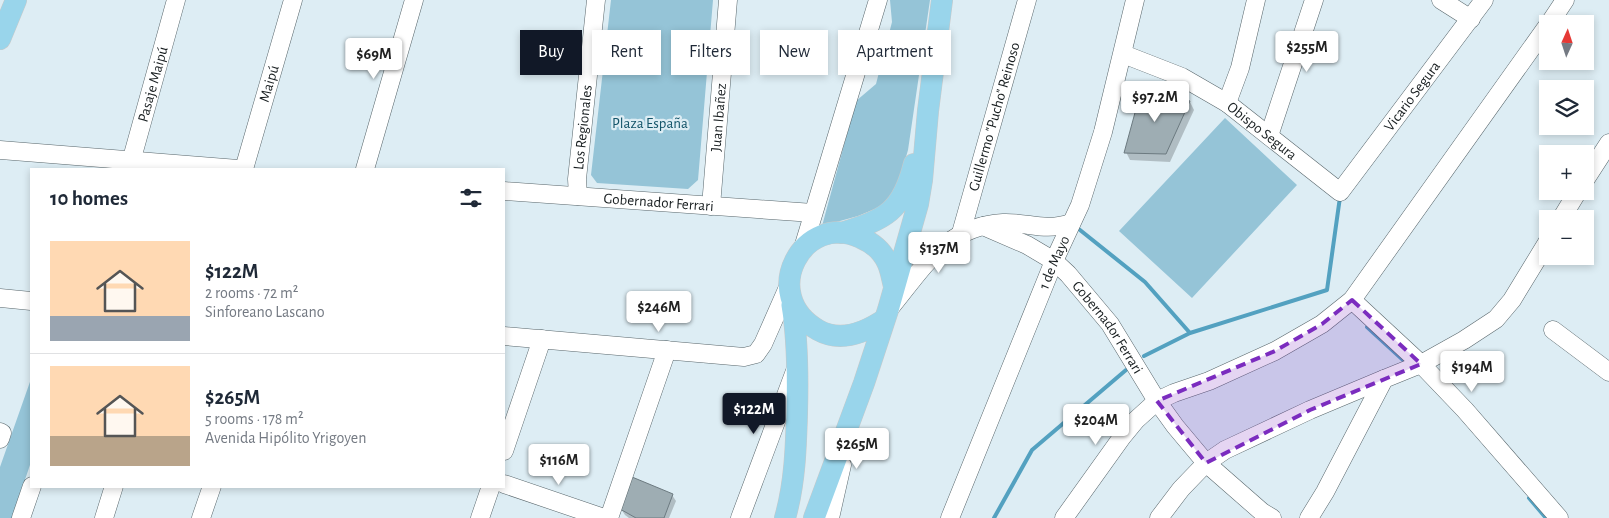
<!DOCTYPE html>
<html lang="en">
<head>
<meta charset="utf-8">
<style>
	body { margin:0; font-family:"Alegreya Sans",sans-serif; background:#f2f2f3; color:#1f2937; height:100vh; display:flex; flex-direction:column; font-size:19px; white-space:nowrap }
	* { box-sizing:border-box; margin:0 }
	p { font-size:16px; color:#747a83 }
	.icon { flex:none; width:28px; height:28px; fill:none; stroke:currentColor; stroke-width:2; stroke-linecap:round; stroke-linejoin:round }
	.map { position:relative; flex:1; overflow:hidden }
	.details { position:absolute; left:30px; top:168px; width:475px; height:320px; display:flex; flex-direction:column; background:#fff; border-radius:0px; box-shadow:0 2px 8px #0003 }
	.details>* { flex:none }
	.hud { position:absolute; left:520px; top:30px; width:475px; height:45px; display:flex; gap:10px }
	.needle { width:32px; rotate:3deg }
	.tools { position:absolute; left:1539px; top:15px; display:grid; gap:10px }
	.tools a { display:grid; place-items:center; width:55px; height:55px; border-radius:0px; background:#fff; box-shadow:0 2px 8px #0003; font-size:25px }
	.price { position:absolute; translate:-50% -42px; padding:0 11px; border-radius:5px; background:#fff; color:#222; font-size:16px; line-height:32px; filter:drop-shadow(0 1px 2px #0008) }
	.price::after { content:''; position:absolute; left:50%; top:30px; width:15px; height:11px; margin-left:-8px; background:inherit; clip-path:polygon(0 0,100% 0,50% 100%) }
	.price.on { background:#111827; color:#fff }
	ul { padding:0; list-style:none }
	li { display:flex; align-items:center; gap:15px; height:125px; padding:0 20px }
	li+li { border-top:1px solid #e0e1e3 }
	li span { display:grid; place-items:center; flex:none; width:140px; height:100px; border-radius:0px; color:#555 }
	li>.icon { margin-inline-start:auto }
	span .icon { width:60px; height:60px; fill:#fffc; stroke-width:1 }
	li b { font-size:21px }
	h2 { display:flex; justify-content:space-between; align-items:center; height:60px; padding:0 20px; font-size:21px }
	.chip { padding:0 18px; border-radius:0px; background:#fff; box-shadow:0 2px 8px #0003; font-size:18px; line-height:45px }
	.chip.on { background:#111827; color:#fff }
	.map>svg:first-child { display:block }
</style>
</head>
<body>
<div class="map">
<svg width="1609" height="518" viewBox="0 0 1609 518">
	<rect width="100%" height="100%" fill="#ddedf4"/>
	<path fill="#95c4d7" d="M611 0H713L698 180 688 189 597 183 591 175Z
		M890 0H930L908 150 898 185 882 206 858 216 822 226 856 101 876 84 892 22Z
		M1225 118 1297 185 1192 298 1119 231Z
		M31 379V462L12 518H0V467Z"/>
	<path fill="#0003" d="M1142 88 1190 102 1194 110 1170 162 1130 160 1126 152Z
		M672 495 676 501 669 518H629L625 515 621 509Z"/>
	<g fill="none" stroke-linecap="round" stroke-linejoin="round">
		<path stroke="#53a1c0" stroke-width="4" d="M1075 226 1145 282 1190 333
			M1367 327 1403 360
			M1144 356 1190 333 1327 290 1340 197
			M1529 498 1546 518
			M994 518 1032 450 1126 370"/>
	</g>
	<path fill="#9eadb3" stroke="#6c7a80" d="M1142 87 1190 101 1166 154 1124 153Z
		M632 477 673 494 664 518H636L620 509Z"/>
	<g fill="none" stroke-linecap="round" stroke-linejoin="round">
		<defs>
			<g id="minor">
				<path d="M1441 0 1471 19"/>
				<path d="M1549 24 1565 0"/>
				<path id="s1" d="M1123 54 1182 77 1227 103 1340 192 1484 0"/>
				<path d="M1227 103 1240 68 1256 0"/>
				<path d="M1269 136 1314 0"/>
				<path d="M0 150 238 169"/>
				<path id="s2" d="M129 169 176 0"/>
				<path id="s3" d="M244 169 293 0"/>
				<path d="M365 169 414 0"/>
				<path d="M1585 180 1609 143"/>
				<path id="s4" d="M504 191 813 213"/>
				<path id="s5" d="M578 196 577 179 596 0"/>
				<path id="s6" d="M711 206 728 0"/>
				<path d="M1561 219 1578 191"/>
				<path id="s7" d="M983 226 1027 245 1054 261 1068 274 1110 324 1157 401 1175 426 1206 463 1262 512 1272 518"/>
				<path id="s8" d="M961 233 1027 0"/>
				<path d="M803 248 878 0"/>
				<path d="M0 298 31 301"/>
				<path d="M1352 300 1421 364 1465 410 1559 518"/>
				<path d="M890 308C923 268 946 226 1003 223 1030 222 1042 232 1071 223"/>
				<path d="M1553 330 1609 372"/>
				<path d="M504 336 744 357 756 354 763 344 789 285"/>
				<path d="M0 432 2 433 0 439"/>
				<path d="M504 451 542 339"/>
				<path d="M504 484 604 518"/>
				<path d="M21 518 32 486"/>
				<path d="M104 518 114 486"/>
				<path d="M201 518 212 486"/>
				<path d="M480 518 491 486"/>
				<path d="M609 518 667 350"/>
				<path d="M740 518 795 371"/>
				<path d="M830 518 842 465"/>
				<path id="s9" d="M950 518 1054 261 1080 205 1103 132 1135 0"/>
				<path d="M1064 518 1122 437 1136 420 1157 401 1174 393 1209 381 1275 351 1322 324 1352 300 1548 25"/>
				<path d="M1159 518 1181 489 1206 463 1225 450 1310 410 1384 379"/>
				<path d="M1309 518 1325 492 1384 379 1421 364 1464 340 1496 319 1512 300 1548 241"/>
			</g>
			<path id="major" d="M0 39 16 0
				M841 233C886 219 902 212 914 164
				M885 319C866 332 841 343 818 330 757 295 804 210 861 238 873 243 883 252 888 264 891 271 892 279 894 286
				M785 518C795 483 796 447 797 412 798 375 798 340 792 305
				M814 518 864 383 888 310 918 204 922 180 928 111 942 0"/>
		</defs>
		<use href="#minor" stroke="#58666b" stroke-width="19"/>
		<use href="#major" stroke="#c8c9c9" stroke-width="22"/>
		<use href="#minor" stroke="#fff" stroke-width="18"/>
		<use href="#major" stroke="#99d5eb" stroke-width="21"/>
	</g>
	<path fill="#7b2cbf" fill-opacity="0.2" stroke="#7b2cbf" stroke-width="4" stroke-dasharray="10 6" stroke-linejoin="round" d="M1352 300 1421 364 1310 410 1206 463 1157 401 1275 351 1322 324Z"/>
	<g text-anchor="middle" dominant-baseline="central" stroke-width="4.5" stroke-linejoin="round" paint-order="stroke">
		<g font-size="15" fill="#181e20" stroke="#ddedf4">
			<text stroke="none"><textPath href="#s2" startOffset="88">Pasaje Maipú</textPath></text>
			<text stroke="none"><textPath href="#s3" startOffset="89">Maipú</textPath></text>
			<text stroke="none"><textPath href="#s1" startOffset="379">Vicario Segura</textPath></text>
			<text stroke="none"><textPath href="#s8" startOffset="121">Guillermo "Pucho" Reinoso</textPath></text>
			<text stroke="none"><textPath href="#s6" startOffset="89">Juan Ibañez</textPath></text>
			<text stroke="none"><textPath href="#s5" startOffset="69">Los Regionales</textPath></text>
			<text stroke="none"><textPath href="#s1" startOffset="160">Obispo Segura</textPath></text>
			<text stroke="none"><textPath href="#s4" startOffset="155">Gobernador Ferrari</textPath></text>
			<text stroke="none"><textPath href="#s9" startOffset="276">1 de Mayo</textPath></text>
			<text stroke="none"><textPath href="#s7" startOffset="165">Gobernador Ferrari</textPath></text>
		</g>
		<g font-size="15" fill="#135469" stroke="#ddedf4">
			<text x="650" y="123">Plaza España</text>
		</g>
	</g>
</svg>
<div class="tools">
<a><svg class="needle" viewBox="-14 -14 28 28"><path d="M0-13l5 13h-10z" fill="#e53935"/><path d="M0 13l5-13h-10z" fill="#747a83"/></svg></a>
<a><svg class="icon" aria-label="layers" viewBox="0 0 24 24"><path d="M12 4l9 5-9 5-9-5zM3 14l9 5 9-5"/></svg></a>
<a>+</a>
<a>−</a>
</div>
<b class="price" style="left:1307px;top:73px">$255M</b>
<b class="price" style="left:374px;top:80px">$69M</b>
<b class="price" style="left:1155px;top:123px">$97.2M</b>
<b class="price" style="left:939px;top:274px">$137M</b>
<b class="price" style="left:659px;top:333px">$246M</b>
<b class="price" style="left:1472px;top:393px">$194M</b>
<b class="price on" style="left:754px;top:435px">$122M</b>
<b class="price" style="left:1096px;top:446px">$204M</b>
<b class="price" style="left:857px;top:470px">$265M</b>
<b class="price" style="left:559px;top:486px">$116M</b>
<div class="hud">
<a class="chip on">Buy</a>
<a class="chip">Rent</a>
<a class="chip">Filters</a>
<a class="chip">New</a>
<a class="chip">Apartment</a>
</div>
<section class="details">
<h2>10 homes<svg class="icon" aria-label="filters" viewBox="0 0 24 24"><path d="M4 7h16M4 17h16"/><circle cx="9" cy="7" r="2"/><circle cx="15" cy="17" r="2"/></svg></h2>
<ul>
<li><span style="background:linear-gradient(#ffd9b3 75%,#9aa5b1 0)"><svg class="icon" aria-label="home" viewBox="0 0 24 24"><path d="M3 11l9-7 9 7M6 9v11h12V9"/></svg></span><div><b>$122M</b><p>2 rooms · 72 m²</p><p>Sinforeano Lascano</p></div></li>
<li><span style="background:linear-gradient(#ffd9b3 70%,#b9a48a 0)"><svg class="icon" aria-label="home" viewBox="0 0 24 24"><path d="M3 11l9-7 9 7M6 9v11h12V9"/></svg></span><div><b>$265M</b><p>5 rooms · 178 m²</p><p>Avenida Hipólito Yrigoyen</p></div></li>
</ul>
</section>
</div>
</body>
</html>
